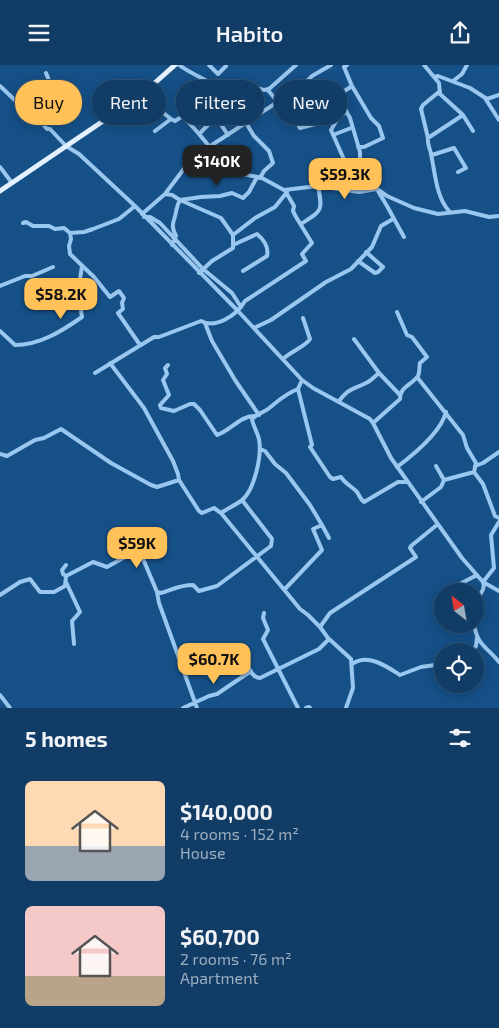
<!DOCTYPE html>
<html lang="en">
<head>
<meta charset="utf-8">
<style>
	body { margin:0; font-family:"Exo 2",sans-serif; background:#1e476e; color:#f1f3f6; height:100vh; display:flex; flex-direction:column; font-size:19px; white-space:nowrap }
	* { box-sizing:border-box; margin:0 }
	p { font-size:16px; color:#9cadbf }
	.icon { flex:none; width:28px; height:28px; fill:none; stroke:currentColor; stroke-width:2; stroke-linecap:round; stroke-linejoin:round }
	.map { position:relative; height:643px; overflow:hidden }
	.drawer { display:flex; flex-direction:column; background:#103c65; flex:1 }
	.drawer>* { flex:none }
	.banner { position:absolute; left:15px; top:15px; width:470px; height:45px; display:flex; gap:10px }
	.needle { width:32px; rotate:329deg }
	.buttons { position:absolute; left:434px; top:518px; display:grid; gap:10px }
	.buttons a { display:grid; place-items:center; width:50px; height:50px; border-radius:50%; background:#103c65; box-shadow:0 2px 12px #0003,0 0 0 1px #305679; font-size:25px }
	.price { position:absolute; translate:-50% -42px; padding:0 11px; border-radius:10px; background:#ffc158; color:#111; font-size:16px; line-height:32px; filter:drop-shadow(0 1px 2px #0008) }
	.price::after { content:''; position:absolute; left:50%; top:30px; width:15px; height:11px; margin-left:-8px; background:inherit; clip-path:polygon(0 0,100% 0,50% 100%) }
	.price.on { background:#222; color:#fff }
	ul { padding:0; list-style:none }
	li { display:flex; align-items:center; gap:15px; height:125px; padding:0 25px }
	li span { display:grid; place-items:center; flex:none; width:140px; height:100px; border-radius:8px; color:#555 }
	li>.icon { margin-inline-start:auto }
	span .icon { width:60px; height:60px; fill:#fffc; stroke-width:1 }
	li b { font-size:21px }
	h2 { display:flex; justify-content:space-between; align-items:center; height:60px; padding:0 25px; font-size:21px }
	.chip { padding:0 18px; border-radius:22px; background:#103c65; box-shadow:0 2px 12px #0003,0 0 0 1px #305679; font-size:18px; line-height:45px }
	.chip.on { background:#ffc158; color:#111 }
	header { display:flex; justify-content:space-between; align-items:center; height:65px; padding:0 25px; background:#103c65; font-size:22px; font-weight:600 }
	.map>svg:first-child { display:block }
</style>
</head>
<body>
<header><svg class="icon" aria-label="menu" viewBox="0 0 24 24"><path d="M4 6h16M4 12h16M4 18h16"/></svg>Habito<svg class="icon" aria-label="share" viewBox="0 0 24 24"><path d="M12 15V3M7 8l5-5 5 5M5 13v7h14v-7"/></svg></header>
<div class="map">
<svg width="499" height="643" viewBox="0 0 499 643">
	<rect width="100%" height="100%" fill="#155087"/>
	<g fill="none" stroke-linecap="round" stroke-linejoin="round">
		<path stroke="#9ac7ef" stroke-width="4" d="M179 0C195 12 219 19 232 33
			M209 0 218 9 226 1
			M347 0 344 2 352 21 340 29 339 33 350 53 360 87V96L387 141 404 172
			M424 0 434 12 438 11 470 23 487 34 499 30
			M434 12 439 18 440 29 463 50 428 73C427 79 430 83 431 89 435 107 436 132 449 146
			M453 16 462 9 467 0
			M0 21 21 41 37 52 47 64H50L66 81 79 89 135 141 238 246 302 315 313 323 370 354 373 358 391 393 462 493 483 517 499 526
			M352 21 371 53 379 61 383 73 364 82H358
			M267 24 277 36 286 37C293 46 295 54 300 63L338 53
			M146 26 161 46 171 54 155 66
			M485 33 499 55
			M346 47 338 53 331 65 350 108 355 115 359 127
			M31 48 51 29 52 23 46 8
			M463 50 473 66
			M171 54 175 56 183 51 199 69 209 59 218 55 228 70
			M220 58 238 45 232 33C244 27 251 20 264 25L269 24 296 0
			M246 58 254 71 269 86 273 98 264 106 260 113
			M199 69 209 81
			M333 70 351 63
			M428 73 421 44 423 40 440 26
			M432 90 454 83 466 103 458 107
			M195 91 238 108 262 113 284 125 318 121 359 127 377 124 387 131 414 143 438 149 465 146 489 152 499 151
			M0 102 12 118
			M165 129 172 130 180 135 221 153 233 170V183L212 196 199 208
			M142 149 165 129 192 93 302 21 312 11 331 0
			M144 152H150L160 158 203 204 232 228 241 242
			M23 158 26 157 33 161H49L55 164 64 163 70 168 71 174 69 181 70 189 94 212 110 232 119 226 124 233 122 238 123 244 118 248 140 280
			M301 159C322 145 323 147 318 121
			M70 168 84 167 93 164 119 154 135 141
			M233 170 255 153 275 142 287 127
			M172 180 176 171C170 159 174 158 176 147 177 142 177 140 180 135L201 132 220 131 232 128 243 133 249 127 257 112
			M233 180 257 169C263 174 269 182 267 191L243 206
			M358 196 375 208 378 207 383 202 366 187
			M0 221 25 211H32L53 202
			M205 258 212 276 235 315 259 350
			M254 263 271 255 326 217 351 204 372 182 381 161 393 154
			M0 266 15 280C40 280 62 266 82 252L81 246 85 237 76 220 80 214 82 201
			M354 274 379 308 400 330
			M283 294C291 286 305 282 310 274L303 253
			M110 298 144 343 173 396 178 409 179 415
			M168 300 165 303 167 309 163 315 169 330 160 340 161 343 174 346 190 339H194L200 345 217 370C230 366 240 351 254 351
			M95 308 154 272H159L201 256C216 264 237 250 245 236L306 196 302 189 312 178 296 152 293 146 294 141 287 129
			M417 312 463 370 467 383 476 398 474 407
			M298 324 312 380 310 382 330 412 333 414 341 412C345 419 352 421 357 427 360 431 360 434 364 437L398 417H408
			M339 336C349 323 352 325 366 318 371 316 375 311 379 308
			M373 358 400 334C400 321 412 320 418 311 420 307 419 302 420 298L427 292 412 272 407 270 397 247
			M260 384 265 386 275 399 286 408 310 440 322 460 313 464 322 485 285 524
			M0 389 7 391 35 375 44 373 61 364 111 398 151 420 157 422 179 415 199 446 202 448 214 443 221 448 300 544 308 550 320 562 328 573 351 594 353 623 346 643
			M436 401 444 415
			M475 401 483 398 499 387
			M397 402C413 390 441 367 446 347
			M421 437 441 422 444 415 474 407 483 419 495 451 499 453
			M221 448C227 444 235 440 241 436 255 425 262 390 259 374 257 367 254 362 252 355 255 349 263 348 268 344 280 335 283 330 298 324L302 315
			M322 460 329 473
			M66 500 62 505 63 509 66 511
			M66 517 80 547 72 556 74 579
			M454 522 477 510
			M157 527 159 538 197 643
			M0 530 20 517 30 514 40 527H54L65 521 66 511 93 497 107 502 125 492 136 491 141 489 157 527 161 528C173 525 178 520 193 520L199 526 217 521 271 481 272 474 242 435
			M475 539C478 531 486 525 483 517L494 503 491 470 499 457
			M264 548 263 553 268 565 263 574 298 643
			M474 559C477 580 487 582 499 597
			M320 562 330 548 416 492 410 483 411 481 438 459
			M472 586 476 581 477 572
			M247 599C250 605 253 613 260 613L319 584 329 574
			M352 599C368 588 386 601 400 610L421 602 442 599
			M0 630 10 643
			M183 643 209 631 217 629 251 606
			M306 643 309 642 310 643"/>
		<path stroke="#e2f0ff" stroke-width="5" d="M0 126 140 31 175 0"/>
	</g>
</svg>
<div class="buttons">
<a><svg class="needle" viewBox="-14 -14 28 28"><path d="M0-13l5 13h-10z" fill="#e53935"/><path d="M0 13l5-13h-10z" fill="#9cadbf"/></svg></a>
<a><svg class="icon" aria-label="locate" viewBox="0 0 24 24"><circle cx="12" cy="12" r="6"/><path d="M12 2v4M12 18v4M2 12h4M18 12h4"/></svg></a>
</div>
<b class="price on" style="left:217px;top:122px">$140K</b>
<b class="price" style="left:345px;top:135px">$59.3K</b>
<b class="price" style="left:61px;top:255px">$58.2K</b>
<b class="price" style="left:137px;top:504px">$59K</b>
<b class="price" style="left:214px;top:620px">$60.7K</b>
<div class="banner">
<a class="chip on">Buy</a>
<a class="chip">Rent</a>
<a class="chip">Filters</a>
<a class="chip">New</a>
</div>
</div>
<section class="drawer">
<h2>5 homes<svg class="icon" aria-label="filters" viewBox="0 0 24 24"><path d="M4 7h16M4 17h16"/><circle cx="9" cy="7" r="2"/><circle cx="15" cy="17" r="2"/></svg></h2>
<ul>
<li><span style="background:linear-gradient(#ffd9b3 65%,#9aa5b1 0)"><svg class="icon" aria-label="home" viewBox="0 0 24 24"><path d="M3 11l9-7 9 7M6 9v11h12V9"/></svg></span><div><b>$140,000</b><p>4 rooms · 152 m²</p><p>House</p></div></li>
<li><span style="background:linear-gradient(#f6c9c9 70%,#b9a48a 0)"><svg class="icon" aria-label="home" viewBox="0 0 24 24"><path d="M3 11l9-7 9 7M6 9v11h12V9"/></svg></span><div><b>$60,700</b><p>2 rooms · 76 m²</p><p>Apartment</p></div></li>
</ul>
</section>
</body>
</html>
